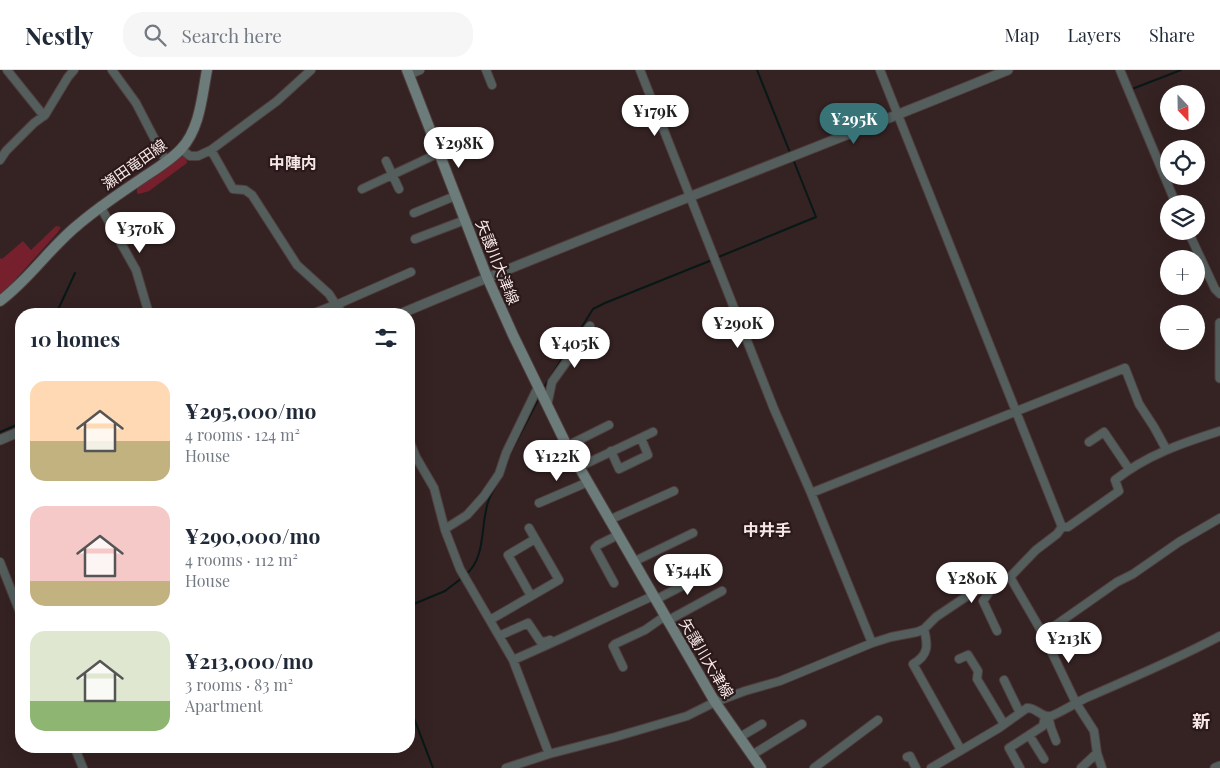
<!DOCTYPE html>
<html lang="en">
<head>
<meta charset="utf-8">
<style>
	body { margin:0; font-family:"Playfair Display","Noto Sans JP",serif; background:#f6f6f7; color:#1f2937; height:100vh; display:flex; flex-direction:column; font-size:19px; white-space:nowrap }
	* { box-sizing:border-box; margin:0 }
	p { font-size:16px; color:#747a83 }
	.icon { flex:none; width:28px; height:28px; fill:none; stroke:currentColor; stroke-width:2; stroke-linecap:round; stroke-linejoin:round }
	.map { position:relative; flex:1; overflow:hidden }
	.panel { position:absolute; left:15px; top:238px; width:400px; height:445px; display:flex; flex-direction:column; background:#fff; border-radius:20px; box-shadow:0 5px 20px #0002 }
	.panel>* { flex:none }
	.needle { width:32px; rotate:158deg }
	.fabs { position:absolute; left:1160px; top:15px; display:grid; gap:10px }
	.fabs a { display:grid; place-items:center; width:45px; height:45px; border-radius:50%; background:#fff; box-shadow:0 5px 20px #0002; font-size:25px }
	.price { position:absolute; translate:-50% -42px; padding:0 11px; border-radius:18px; background:#fff; color:#222; font-size:16px; line-height:32px; filter:drop-shadow(0 1px 2px #0008) }
	.price::after { content:''; position:absolute; left:50%; top:30px; width:15px; height:11px; margin-left:-8px; background:inherit; clip-path:polygon(0 0,100% 0,50% 100%) }
	.price.selected { background:#377377; color:#fff }
	ul { padding:0; list-style:none }
	li { display:flex; align-items:center; gap:15px; height:125px; padding:0 15px }
	li span { display:grid; place-items:center; flex:none; width:140px; height:100px; border-radius:15px; color:#555 }
	li>.icon { margin-inline-start:auto }
	span .icon { width:60px; height:60px; fill:#fffc; stroke-width:1 }
	li b { font-size:21px }
	h2 { display:flex; justify-content:space-between; align-items:center; height:60px; padding:0 15px; font-size:21px }
	header { display:flex; align-items:center; gap:30px; box-sizing:border-box; height:70px; padding:0 25px; background:#fff; border-bottom:1px solid #e0e1e3 }
	header strong { font-size:24px }
	nav { display:flex; gap:28px; margin-inline-start:auto; font-size:18px }
	.search { width:350px; height:45px; background:#f6f6f7; display:flex; align-items:center; gap:12px; box-sizing:border-box; padding:0 18px; border-radius:20px; color:#747a83; font-size:19px }
	.map>svg:first-child { display:block }
</style>
</head>
<body>
<header>
<strong>Nestly</strong>
<div class="search"><svg class="icon" aria-label="search" viewBox="0 0 24 24"><circle cx="10" cy="10" r="6"/><path d="M15 15l6 6"/></svg>Search here</div>
<nav><a>Map</a><a>Layers</a><a>Share</a></nav>
</header>
<div class="map">
<svg width="1220" height="698" viewBox="0 0 1220 698">
	<rect width="100%" height="100%" fill="#352223"/>
	<path fill="#75202c" d="M180 86 186 88 187 93 149 121 139 124 137 123V116Z
		M56 156 61 157 58 162 6 220 0 225V188L2 189 23 171 31 180Z"/>
	<g fill="none" stroke-linecap="round" stroke-linejoin="round">
		<path stroke="#071817" stroke-width="2" d="M757 0 791 85
			M1132 19 1181 0
			M716 188 816 147 793 89
			M56 244 75 203
			M543 319 593 239 605 233 712 190
			M0 362 21 353
			M509 386 539 328
			M465 505C487 489 480 452 489 429 495 415 503 406 508 390
			M409 536 445 521 462 508
			M409 635 433 698"/>
		<defs>
			<path id="minor" d="M7 0 44 46
				M112 0 136 33 166 91
				M486 0 492 15
				M640 0 774 339 811 423 872 573
				M880 0 1062 457
				M1120 0 1176 134
				M409 5 420 0
				M181 79 190 86H198L211 80 277 31 311 0
				M211 80 233 119 245 120 252 125 297 195 329 224 336 235 411 202
				M0 90 6 81 34 53 45 45 68 7 74 0
				M386 91 399 119
				M362 119 439 83
				M100 136 136 200 149 244
				M414 143 455 126
				M1188 161 1215 219 1220 224
				M415 169 465 150
				M547 336 552 312 572 284 578 272 590 256
				M409 370 416 387 434 418 445 460 460 499 513 590 549 684
				M1089 372 1104 362 1129 399
				M567 376 609 355
				M611 381 619 399 648 385 641 368
				M579 397 653 362
				M811 423 1125 298 1139 334 1154 357 1166 379
				M539 433 588 412
				M609 450 674 421
				M445 459 467 445 484 426 499 404 506 383 538 317
				M0 492 21 545
				M633 492 693 463
				M1010 507 1043 564 1076 633 1094 661 1097 683 1102 698
				M614 513 595 478 598 475 618 465
				M531 526 508 485 535 469
				M655 530 711 501
				M490 550 559 510 529 458
				M667 551 722 521
				M924 559C928 575 929 585 913 594L961 680
				M997 561 983 531 997 511
				M1043 564 1117 512 1133 504 1179 472 1220 448
				M499 566 528 553 540 571 545 572 550 570
				M959 589 968 585 978 601 977 609 1004 654
				M513 590C560 570 606 547 653 526
				M623 597 613 576 615 574 645 560 665 546
				M1004 610 1020 643
				M1048 646 1051 658 1056 671
				M1029 665 1044 689
				M740 667 762 654
				M74 676 83 698
				M752 685 802 654
				M907 687 910 686 916 698
				M506 698 549 684 615 667 687 646 715 632 745 621 780 611 872 573 891 567 917 562 924 559 936 547 973 522 1010 507 1036 480 1057 464 1062 457H1068L1119 421 1115 410C1147 385 1182 373 1220 361
				M814 698 878 650
				M931 698 999 658 1027 638C1036 637 1041 648 1051 646 1058 644 1079 631 1088 627 1132 608 1177 589 1220 566
				M1020 698 1009 678 1043 656 1045 646
				M1081 698 1097 683"/>
			<path id="tertiary" d="M313 244 336 235 342 244
				M400 244C601 159 806 83 1008 0
				M1220 253V308
				M0 370 21 361
				M1215 698 1220 696"/>
			<path id="secondary" d="M407 0 487 207 513 265 567 376 715 632 761 698
				M0 231C30 209 50 177 79 154 99 137 120 123 141 109 154 100 170 91 181 79 200 59 202 26 207 0"/>
		</defs>
		<use href="#minor" stroke="#503e3e" stroke-width="10"/>
		<use href="#tertiary" stroke="#503e3e" stroke-width="11"/>
		<use href="#secondary" stroke="#503e3e" stroke-width="12"/>
		<use href="#minor" stroke="#545e5d" stroke-width="8"/>
		<use href="#tertiary" stroke="#545e5d" stroke-width="9"/>
		<use href="#secondary" stroke="#6c7c7a" stroke-width="10"/>
	</g>
	<g text-anchor="middle" dominant-baseline="central" stroke-width="4.5" stroke-linejoin="round" paint-order="stroke">
		<g font-size="15" fill="#f5e7e7" stroke="#2b1819">
			<text transform="translate(134 94) rotate(-35)">瀬田竜田線</text>
			<text transform="translate(498 192) rotate(68)">矢護川大津線</text>
			<text transform="translate(707 588) rotate(59)">矢護川大津線</text>
		</g>
		<g font-size="16" font-weight="bold" fill="#f5e7e7" stroke="#2b1819">
			<text x="293" y="92">中陣内</text>
			<text x="767" y="459">中井手</text>
		</g>
		<g font-size="18" font-weight="bold" fill="#f5e7e7" stroke="#2b1819">
			<text x="1201" y="651">新</text>
		</g>
	</g>
</svg>
<div class="fabs">
<a><svg class="needle" viewBox="-14 -14 28 28"><path d="M0-13l5 13h-10z" fill="#e53935"/><path d="M0 13l5-13h-10z" fill="#747a83"/></svg></a>
<a><svg class="icon" aria-label="locate" viewBox="0 0 24 24"><circle cx="12" cy="12" r="6"/><path d="M12 2v4M12 18v4M2 12h4M18 12h4"/></svg></a>
<a><svg class="icon" aria-label="layers" viewBox="0 0 24 24"><path d="M12 4l9 5-9 5-9-5zM3 14l9 5 9-5"/></svg></a>
<a>+</a>
<a>−</a>
</div>
<b class="price" style="left:655px;top:67px">¥179K</b>
<b class="price selected" style="left:854px;top:75px">¥295K</b>
<b class="price" style="left:459px;top:99px">¥298K</b>
<b class="price" style="left:140px;top:184px">¥370K</b>
<b class="price" style="left:738px;top:279px">¥290K</b>
<b class="price" style="left:575px;top:299px">¥405K</b>
<b class="price" style="left:557px;top:412px">¥122K</b>
<b class="price" style="left:688px;top:526px">¥544K</b>
<b class="price" style="left:972px;top:534px">¥280K</b>
<b class="price" style="left:1069px;top:594px">¥213K</b>
<section class="panel">
<h2>10 homes<svg class="icon" aria-label="filters" viewBox="0 0 24 24"><path d="M4 7h16M4 17h16"/><circle cx="9" cy="7" r="2"/><circle cx="15" cy="17" r="2"/></svg></h2>
<ul>
<li><span style="background:linear-gradient(#ffd9b3 60%,#c2b280 0)"><svg class="icon" aria-label="home" viewBox="0 0 24 24"><path d="M3 11l9-7 9 7M6 9v11h12V9"/></svg></span><div><b>¥295,000/mo</b><p>4 rooms · 124 m²</p><p>House</p></div></li>
<li><span style="background:linear-gradient(#f6c9c9 75%,#c2b280 0)"><svg class="icon" aria-label="home" viewBox="0 0 24 24"><path d="M3 11l9-7 9 7M6 9v11h12V9"/></svg></span><div><b>¥290,000/mo</b><p>4 rooms · 112 m²</p><p>House</p></div></li>
<li><span style="background:linear-gradient(#dfe7d0 70%,#8fb573 0)"><svg class="icon" aria-label="home" viewBox="0 0 24 24"><path d="M3 11l9-7 9 7M6 9v11h12V9"/></svg></span><div><b>¥213,000/mo</b><p>3 rooms · 83 m²</p><p>Apartment</p></div></li>
</ul>
</section>
</div>
</body>
</html>
